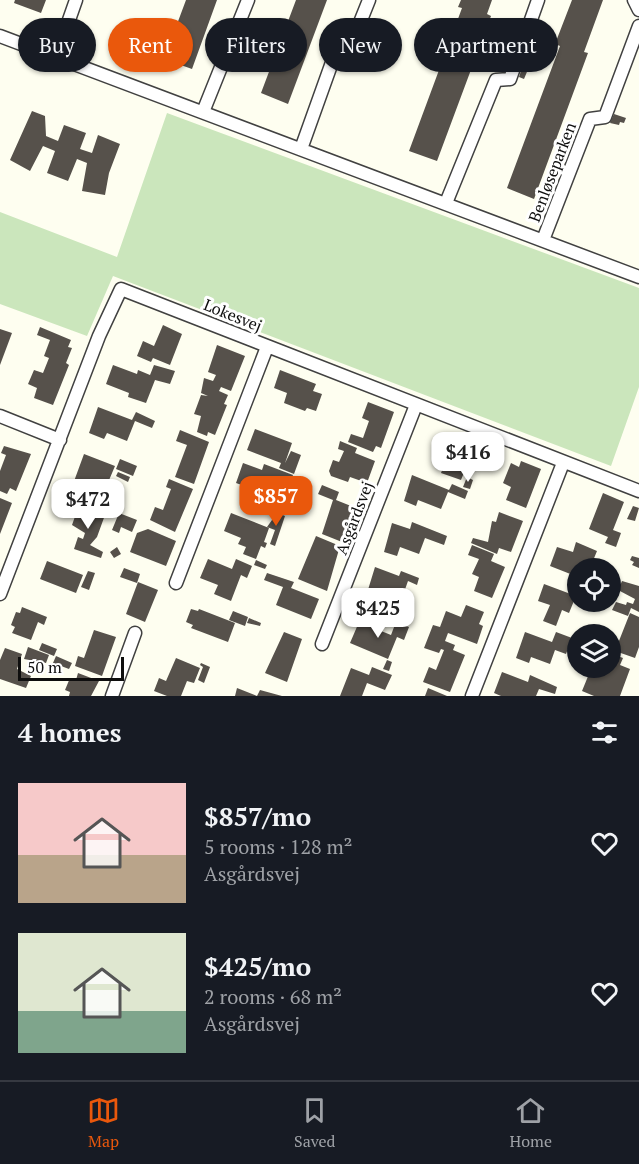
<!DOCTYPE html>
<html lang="en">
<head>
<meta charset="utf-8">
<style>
	body { margin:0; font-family:"PT Serif",serif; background:#20242c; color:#f1f3f6; height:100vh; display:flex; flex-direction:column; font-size:22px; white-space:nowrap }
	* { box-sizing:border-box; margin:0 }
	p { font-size:20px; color:#9ea1a6 }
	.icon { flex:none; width:33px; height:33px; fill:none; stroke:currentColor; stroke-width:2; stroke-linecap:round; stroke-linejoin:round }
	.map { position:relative; height:696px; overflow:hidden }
	.details { display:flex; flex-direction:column; background:#171b24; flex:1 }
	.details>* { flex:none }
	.hud { position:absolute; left:18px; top:18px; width:603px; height:54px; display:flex; gap:12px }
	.controls { position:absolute; left:567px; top:558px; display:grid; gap:12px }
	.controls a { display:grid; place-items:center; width:54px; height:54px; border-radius:50%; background:#171b24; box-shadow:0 2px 4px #0004; font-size:30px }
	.scale { position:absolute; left:18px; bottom:15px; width:106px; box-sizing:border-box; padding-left:6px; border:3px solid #0e0e0e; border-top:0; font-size:16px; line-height:21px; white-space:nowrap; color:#0e0e0e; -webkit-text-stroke:4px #fff; paint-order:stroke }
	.price { position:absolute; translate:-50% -51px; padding:0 14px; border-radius:12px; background:#fff; color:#222; font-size:20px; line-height:39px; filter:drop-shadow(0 2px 3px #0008) }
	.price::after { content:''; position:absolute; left:50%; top:36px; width:18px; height:14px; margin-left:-9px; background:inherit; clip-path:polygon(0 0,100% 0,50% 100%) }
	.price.active { background:#ea580c; color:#fff }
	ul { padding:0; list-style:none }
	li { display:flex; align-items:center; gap:18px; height:150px; padding:0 18px }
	li span { display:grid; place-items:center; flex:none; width:168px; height:120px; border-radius:0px; color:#555 }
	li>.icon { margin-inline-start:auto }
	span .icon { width:72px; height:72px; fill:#fffc; stroke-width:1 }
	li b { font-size:26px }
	h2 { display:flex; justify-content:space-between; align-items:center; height:72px; padding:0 18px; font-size:26px }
	.tag { padding:0 21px; border-radius:27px; background:#171b24; box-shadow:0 2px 4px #0004; font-size:21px; line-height:54px }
	.tag.active { background:#ea580c; color:#fff }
	.dock { display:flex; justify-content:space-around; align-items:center; height:84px; border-top:2px solid #363941; background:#171b24; font-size:16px; color:#9ea1a6 }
	.dock a { display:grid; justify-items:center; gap:3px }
	.dock .active { color:#ea580c }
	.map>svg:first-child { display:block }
</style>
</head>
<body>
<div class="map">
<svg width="639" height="696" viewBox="0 0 639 696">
	<rect width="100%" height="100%" fill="#fefef0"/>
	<path fill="#cbe6bc" d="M167 113 639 288V387L611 466 113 276 87 336 0 304V212L117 257Z"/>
	<path fill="#56514b" d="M15 0H46L41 13 14 3Z
		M186 0H217L192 69 164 59Z
		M296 0H327L288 104 261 93Z
		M461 0H492L487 14 491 16 437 161 409 151 462 8 458 7Z
		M572 0H603L584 52 588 53 534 199 507 188 560 46 555 44Z
		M523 65 529 67 524 79 519 77Z
		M32 111 45 116 46 136 58 141 64 125 86 133 80 149 92 153 98 135 120 144 109 173 105 195 82 191 87 163 77 159 68 181 47 173 55 151 43 146 30 171 10 160Z
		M614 114 626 118 624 123 620 122 619 125 610 123Z
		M163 325 182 334 170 365 153 358 151 362 137 356 143 341 154 346Z
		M40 327 71 340 68 347 72 348 66 363 69 365 53 405 34 398 37 388 28 384 34 370 43 373 49 358 44 356 50 340 37 335Z
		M0 329 12 333 0 365Z
		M217 345 245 356 231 391 221 387 219 391 228 395 224 404 227 405 215 435 208 432 207 436 197 432 201 416 194 414 201 395 208 396 201 393 204 378 213 381 216 375 208 372Z
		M113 365 137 374 138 370 150 375 154 365 175 371 170 384 155 380 146 403 128 397 129 393 106 384Z
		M280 370 316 384 313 391 322 394 316 411 307 408 305 411 284 403 287 393 274 388Z
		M368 402 394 412 381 448 376 446 373 452 348 442 351 434 363 438 369 421 362 418Z
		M98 407 132 420 136 412 155 421 152 428 135 421 127 441 107 433 104 439 89 433Z
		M255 429 292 443 285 463 291 451 301 455 294 474 279 468 281 463 247 450Z
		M180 430 209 442 194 484 175 477 187 445 176 441Z
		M454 440 485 451 480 464 469 460 461 480 441 473Z
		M340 441 357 448 355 453 375 461 367 483 350 477 348 482 331 476 329 471 333 460 339 462 344 451 338 449Z
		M4 446 31 454 16 491 10 488 7 494 0 491V471L6 455 1 453Z
		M84 454 115 466 107 485 92 479 87 489 73 484Z
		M120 459 137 466 133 476 116 469Z
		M521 461 541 469 526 508 506 500 511 487 503 483 511 463 519 467Z
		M243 463 262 470 264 464 293 475 288 488 279 485 274 497 236 483Z
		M118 472 130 477 128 482 116 476Z
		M412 475 449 490 452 484 468 491 465 499 448 492 441 509 418 500 416 506 404 501Z
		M467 477 473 480 470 489 463 487Z
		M169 479 193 489 175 532 150 520 155 507 163 510 171 489 166 487Z
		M322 485 339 492 336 500 356 508 342 542 322 534 333 500 318 494Z
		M603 493 624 502 613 530 621 533 616 547 605 543 608 537 589 529Z
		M0 498 12 503 0 534Z
		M82 506 105 515 97 537 90 545 103 552 101 558 74 549 78 537 83 539 85 533 72 525 78 508 81 509Z
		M633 506 639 508 635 521 627 519Z
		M499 512 523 521 511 552 499 548 497 554 471 543 473 538 488 542 492 521 496 522Z
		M119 513 137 520 132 532 121 527 119 533 112 530Z
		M231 513 269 528 264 542 267 543 265 548 261 546 256 559 243 554 246 547 238 544 241 538 224 531Z
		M277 513 285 516 275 546 270 544 275 530 267 527Z
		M412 522 447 536 444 545 425 538 419 554 400 547 397 556 384 552 392 523 410 529Z
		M148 529 176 541 166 566 130 552 137 533Z
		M316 536 340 546 327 591 298 579Z
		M576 542 597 551 590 568H578V577L550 566 557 547 573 552Z
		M472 545 494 554 491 561 505 567 492 598 474 591 479 577 472 574 479 559 468 555Z
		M117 547 121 554 114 558 110 552Z
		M632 556 639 558V568L632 565 634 562 630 560Z
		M208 559 232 569 236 559 252 566 247 578 241 575 231 601 214 594 218 585 200 578Z
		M256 560 267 565 265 569 254 565Z
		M47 561 83 575 76 593 40 579Z
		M375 567 399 576 401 571 419 578 417 585 408 581 402 598 381 590 379 597 367 593Z
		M124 568 140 574 137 583 120 577Z
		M88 571 95 573 89 590 81 587Z
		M267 573 294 582 291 588 319 599 311 619 276 605 283 587 264 580Z
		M622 581 639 586V612L631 608 628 616 612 610 616 602 626 605 627 602 633 604 635 599 618 590Z
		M138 582 158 590 145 622 126 614Z
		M544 584 576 596 569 613 562 610 556 626 543 621 550 605 538 601Z
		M466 605 484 612 479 624 483 626 477 644 448 633 445 641 455 645 453 650 465 655 450 692 423 682 429 667 436 670 444 650 441 649 439 653 424 648 433 625 440 627 446 611 461 617Z
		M22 607 47 617 44 625 38 622 31 640 12 633 15 627 11 625 16 612 20 613Z
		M191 609 198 611 199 609 235 623 228 642 191 628 193 625 186 622Z
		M233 611 248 617 245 626 229 620Z
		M630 613 639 617V647L635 658 615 651Z
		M249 618 261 623 260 626 247 623Z
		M359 622 391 635 396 622 409 627 404 640 397 637 388 659 350 643Z
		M94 630 116 637 102 676 75 666 78 656 84 658Z
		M284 632 302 639 287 682 265 673Z
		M525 632 552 642 556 632 572 638 566 654 555 650 550 664 531 657 529 663 516 658Z
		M42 643 57 649 54 656 39 650Z
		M28 647 49 655 46 663 24 659Z
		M5 648 22 654 17 669 31 676 26 688 0 679V660Z
		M610 653 623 658 620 665 630 669 620 696H594L582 691 591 669 605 675 610 668Z
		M56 656 72 663 69 669 53 663Z
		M176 658 200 668 194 683 187 681 181 696H167L154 691 159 678 166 681Z
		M387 660 392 662 389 671 383 669Z
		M201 663 210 667 204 683 198 680 203 667 200 665Z
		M372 667 392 675 385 690 367 683 362 696H340L351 668 369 675Z
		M502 672 528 682 530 675 557 687 555 694 539 689 536 696H501L494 693Z
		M78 673 99 681 91 696H69L70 692 65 690 70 678 76 680Z
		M237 688 257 696 260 690 282 696H235Z
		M428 688 447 696H425Z"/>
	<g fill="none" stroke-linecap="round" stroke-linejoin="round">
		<defs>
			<path id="minor" d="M634 0 639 10
				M0 36 639 277
				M56 57 76 0
				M203 112 248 0
				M301 149 345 26 359 25 369 0
				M446 203 496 80 510 79 538 0
				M543 240 590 119 605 117 639 26
				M0 416 60 440
				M176 583 267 347
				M0 594 99 336 121 289 639 491
				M322 644 416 405
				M112 696 135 633
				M472 696 563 463"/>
		</defs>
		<use href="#minor" stroke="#414141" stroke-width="15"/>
		<use href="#minor" stroke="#fff" stroke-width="12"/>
	</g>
	<g text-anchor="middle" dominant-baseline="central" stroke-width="6" stroke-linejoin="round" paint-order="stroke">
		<g font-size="16" fill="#0e0e0e" stroke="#fff">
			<text transform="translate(552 172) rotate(-69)">Benløseparken</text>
			<text transform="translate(233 315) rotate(22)">Lokesvej</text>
			<text transform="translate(354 518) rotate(-69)">Asgårdsvej</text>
		</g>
	</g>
</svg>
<div class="controls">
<a><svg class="icon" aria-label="locate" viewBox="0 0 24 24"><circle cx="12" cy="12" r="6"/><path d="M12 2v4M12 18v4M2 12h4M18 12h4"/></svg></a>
<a><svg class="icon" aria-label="layers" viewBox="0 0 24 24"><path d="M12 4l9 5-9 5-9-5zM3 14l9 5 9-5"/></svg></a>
</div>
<div class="scale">50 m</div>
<b class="price" style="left:468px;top:483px">$416</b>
<b class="price active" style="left:276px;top:527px">$857</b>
<b class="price" style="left:88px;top:530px">$472</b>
<b class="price" style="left:378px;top:639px">$425</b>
<div class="hud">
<a class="tag">Buy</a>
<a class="tag active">Rent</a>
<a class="tag">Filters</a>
<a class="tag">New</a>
<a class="tag">Apartment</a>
</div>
</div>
<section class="details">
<h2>4 homes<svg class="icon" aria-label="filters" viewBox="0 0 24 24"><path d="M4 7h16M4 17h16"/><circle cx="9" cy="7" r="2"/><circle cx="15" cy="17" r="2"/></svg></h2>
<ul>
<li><span style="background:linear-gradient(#f6c9c9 60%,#b9a48a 0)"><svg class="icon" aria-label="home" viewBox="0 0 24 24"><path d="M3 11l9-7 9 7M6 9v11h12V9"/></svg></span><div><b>$857/mo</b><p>5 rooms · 128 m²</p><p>Asgårdsvej</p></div><svg class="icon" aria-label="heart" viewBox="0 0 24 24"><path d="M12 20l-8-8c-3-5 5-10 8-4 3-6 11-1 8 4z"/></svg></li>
<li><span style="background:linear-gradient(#dfe7d0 65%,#7fa58c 0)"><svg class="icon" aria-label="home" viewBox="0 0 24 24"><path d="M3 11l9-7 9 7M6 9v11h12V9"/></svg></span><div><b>$425/mo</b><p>2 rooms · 68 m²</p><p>Asgårdsvej</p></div><svg class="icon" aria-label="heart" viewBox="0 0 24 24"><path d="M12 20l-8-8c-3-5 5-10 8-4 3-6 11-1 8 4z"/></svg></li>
</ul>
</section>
<nav class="dock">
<a class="active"><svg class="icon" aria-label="map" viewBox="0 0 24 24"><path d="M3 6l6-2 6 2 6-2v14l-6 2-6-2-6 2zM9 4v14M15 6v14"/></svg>Map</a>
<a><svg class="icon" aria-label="saved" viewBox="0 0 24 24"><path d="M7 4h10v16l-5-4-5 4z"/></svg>Saved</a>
<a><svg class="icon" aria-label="home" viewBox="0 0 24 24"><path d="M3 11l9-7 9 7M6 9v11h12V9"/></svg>Home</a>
</nav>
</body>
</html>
